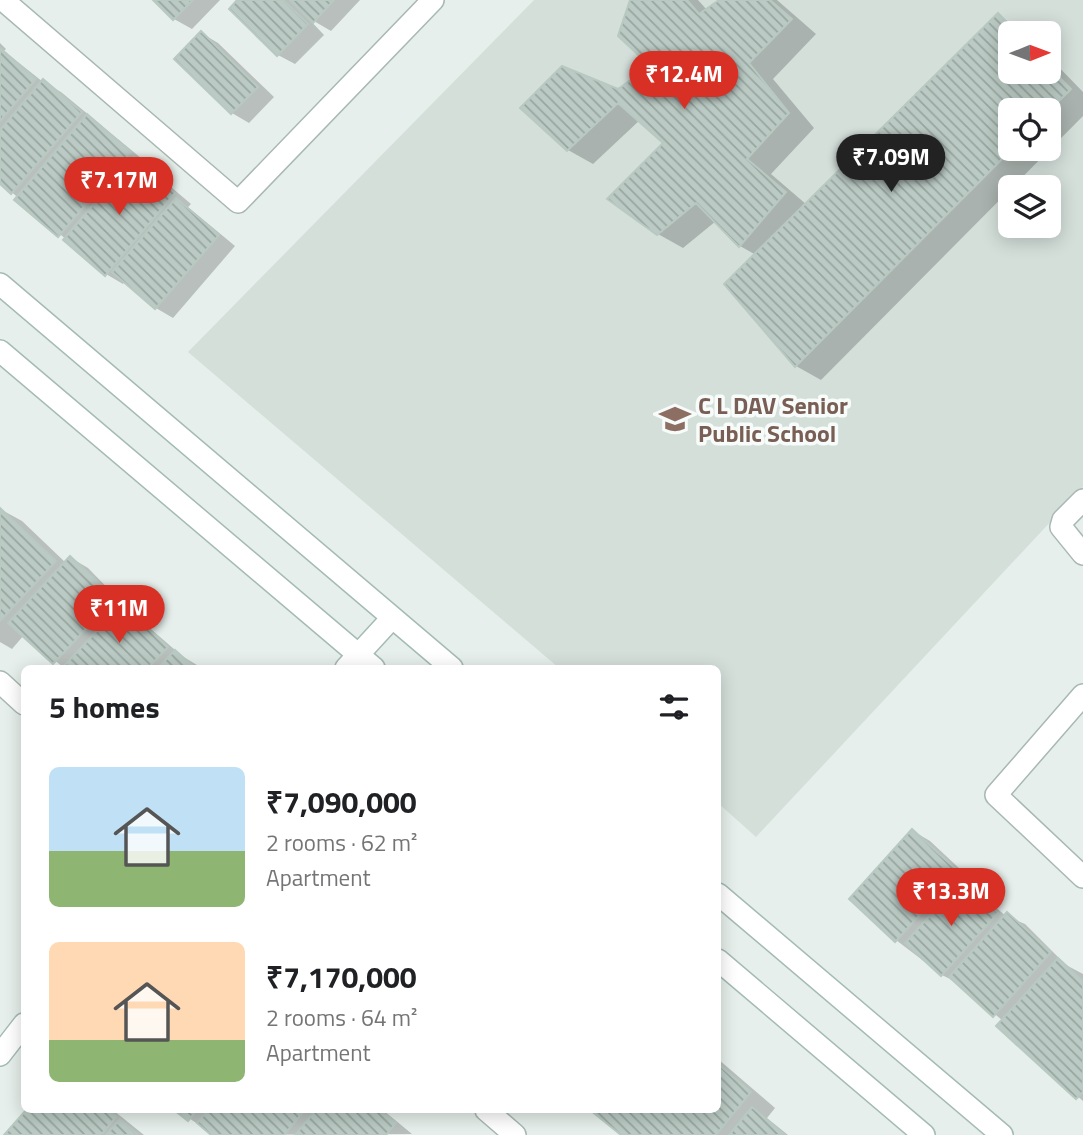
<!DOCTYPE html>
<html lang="en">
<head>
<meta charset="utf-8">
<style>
	body { margin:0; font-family:"Titillium Web",sans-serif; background:#f2f2f2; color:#202124; height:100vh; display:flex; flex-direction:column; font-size:26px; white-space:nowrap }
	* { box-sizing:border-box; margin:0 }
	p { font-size:23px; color:#757577 }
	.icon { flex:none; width:38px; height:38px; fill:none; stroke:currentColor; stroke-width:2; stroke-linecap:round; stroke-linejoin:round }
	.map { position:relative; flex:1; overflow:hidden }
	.drawer { position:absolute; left:21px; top:665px; width:700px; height:448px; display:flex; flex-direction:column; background:#fff; border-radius:10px; box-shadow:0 4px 18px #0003 }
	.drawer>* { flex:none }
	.needle { width:46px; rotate:89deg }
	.tools { position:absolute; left:998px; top:21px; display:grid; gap:14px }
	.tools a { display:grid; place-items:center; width:63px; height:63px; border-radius:10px; background:#fff; box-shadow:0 4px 18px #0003; font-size:35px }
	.price { position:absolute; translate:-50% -60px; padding:0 16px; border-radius:24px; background:#d93025; color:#fff; font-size:23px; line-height:46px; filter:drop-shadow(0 2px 4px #0008) }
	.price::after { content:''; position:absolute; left:50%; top:42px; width:21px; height:16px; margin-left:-10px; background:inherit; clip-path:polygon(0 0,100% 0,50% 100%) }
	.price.on { background:#222; color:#fff }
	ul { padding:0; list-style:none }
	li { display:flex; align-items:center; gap:21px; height:175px; padding:0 28px }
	li span { display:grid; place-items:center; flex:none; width:196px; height:140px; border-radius:10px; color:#555 }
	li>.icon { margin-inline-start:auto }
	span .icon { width:84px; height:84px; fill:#fffc; stroke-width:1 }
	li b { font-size:30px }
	h2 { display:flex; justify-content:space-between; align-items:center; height:84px; padding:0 28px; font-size:30px }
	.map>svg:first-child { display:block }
</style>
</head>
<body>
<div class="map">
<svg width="1083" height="1135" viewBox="0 0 1083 1135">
	<defs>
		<pattern id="building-back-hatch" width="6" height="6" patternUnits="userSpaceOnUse" patternTransform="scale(1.75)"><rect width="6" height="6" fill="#bbcac4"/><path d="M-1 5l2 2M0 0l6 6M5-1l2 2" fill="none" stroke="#98a6a0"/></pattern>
	</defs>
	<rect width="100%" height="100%" fill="#e6efeb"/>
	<path fill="#d4dfda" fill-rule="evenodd" d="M534 0H1083V487L756 837 718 803V668H559L188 352ZM1010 33H1048V72H1010ZM1010 110H1048V149H1010ZM1010 187H1048V226H1010Z"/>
	<path fill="#0003" fill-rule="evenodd" d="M156 0H220L192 29 174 19Z
		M240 0H360L331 31 307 17 324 35 295 64 278 55Z
		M631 0H698L707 10 722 0H777L816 34 773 79 814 128 771 174 807 205 998 15 1026 33H1010V72H1048V56L1083 92V116L821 380 796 366 726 284 756 255 740 246 716 221 683 248 658 234 665 143 640 120 593 164 568 150 618 91 652 67ZM1010 110H1048V149H1010Z
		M201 33 218 43 274 97 249 123 232 113 176 59Z
		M0 43 6 49 4 51 43 82 61 92 147 163 145 165 191 204 188 207 235 246 173 318 156 308 125 281 123 284 106 274 0 182Z
		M0 509 22 521 66 563 71 558 88 568 130 611 182 656 202 668H64L24 635 12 649 0 642Z
		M913 831 930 841 975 883 971 887 1006 916 1025 924 1066 965 1083 974V1101L998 1026 1003 1021 960 984 942 975 896 940Z
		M718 1059 775 1108 767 1118 788 1135H624L593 1110H718Z
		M28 1110H113L144 1135H6Z
		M177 1110H383L412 1134 214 1135Z"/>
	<path fill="url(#building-back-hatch)" stroke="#b8c9c2" stroke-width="2" d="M153 0H193L173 20Z
		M237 0H283L308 24 277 56 229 9Z
		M290 0H334L313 23Z
		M630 0H687L699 14 719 0H770L792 19 749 63 789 113 747 159 786 192 739 247 696 203 657 235 607 199 663 143 618 103 567 151 520 108 562 66 618 89 650 66 618 36Z
		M998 13 1017 33H1010V72H1048V66L1071 89 1048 112 1010 110 1012 149 795 367 724 284Z
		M201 31 258 87 231 114 174 59Z
		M0 48 36 79 0 121Z
		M43 79 82 112 11 194 0 184V130Z
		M87 114 131 152 58 237 14 200Z
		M134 157 175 193 105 276 63 240Z
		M176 198 219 235 155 309 112 272Z
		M0 508 56 561 0 621Z
		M70 556 115 598 53 664 8 623Z
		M122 604 168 647 148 668H62Z
		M175 650 195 668H158Z
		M912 829 959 872 895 942 849 899Z
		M962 880 998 913 941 976 905 943Z
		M1007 912 1051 952 993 1017 949 977Z
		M1058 958 1083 981V1092L1076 1099 996 1026Z
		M718 1064 751 1092 716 1135H621L590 1110H718Z
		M752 1107 785 1135H729Z
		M26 1110H107L116 1117 101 1135H4Z
		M174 1110H197L188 1121Z
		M208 1110H305L284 1135H211L197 1123Z
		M316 1110H379L396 1123 386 1135H295Z
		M120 1119 138 1135H106Z"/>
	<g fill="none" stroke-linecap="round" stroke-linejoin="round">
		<defs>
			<path id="street" d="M3 0 238 202 433 0
				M1083 500 1063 520 1061 527 1083 554
				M0 682 24 704
				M1083 695 996 795 1083 877
				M486 1110 515 1135"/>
			<path id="secondary" d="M0 284 452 668
				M0 351 374 668
				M346 668 392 618
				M718 894 1002 1135
				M718 960 924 1135
				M0 1055 24 1024"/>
		</defs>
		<use href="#street" stroke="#a8b8b2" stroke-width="24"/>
		<use href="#secondary" stroke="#a4bbb3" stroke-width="24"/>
		<use href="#street" stroke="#fff" stroke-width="21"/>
		<use href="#secondary" stroke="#fff" stroke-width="21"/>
	</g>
	<defs>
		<symbol id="school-bare" viewBox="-9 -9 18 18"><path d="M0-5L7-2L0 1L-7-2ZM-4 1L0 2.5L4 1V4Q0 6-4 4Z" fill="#8d6e63" stroke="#f7fbf9" stroke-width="2.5" paint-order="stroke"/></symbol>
	</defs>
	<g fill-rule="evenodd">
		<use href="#school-bare" x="653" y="397" width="44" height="44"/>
	</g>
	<g text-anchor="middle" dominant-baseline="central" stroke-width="7" stroke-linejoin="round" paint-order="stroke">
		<g font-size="24" font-weight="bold" fill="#785e54" stroke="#f7fbf9" text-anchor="start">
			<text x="698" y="405">C L DAV Senior<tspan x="698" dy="28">Public School</tspan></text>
		</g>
	</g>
</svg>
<div class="tools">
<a><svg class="needle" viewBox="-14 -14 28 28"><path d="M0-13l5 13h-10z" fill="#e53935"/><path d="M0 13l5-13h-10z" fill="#757577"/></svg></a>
<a><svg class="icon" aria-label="locate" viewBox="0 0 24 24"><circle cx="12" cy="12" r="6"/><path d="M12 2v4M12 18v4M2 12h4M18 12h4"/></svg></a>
<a><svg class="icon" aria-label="layers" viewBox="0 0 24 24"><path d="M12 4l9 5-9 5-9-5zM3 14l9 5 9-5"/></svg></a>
</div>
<b class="price" style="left:684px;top:111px">₹12.4M</b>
<b class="price on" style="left:891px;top:194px">₹7.09M</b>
<b class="price" style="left:119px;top:217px">₹7.17M</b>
<b class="price" style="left:119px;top:645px">₹11M</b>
<b class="price" style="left:951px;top:928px">₹13.3M</b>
<section class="drawer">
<h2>5 homes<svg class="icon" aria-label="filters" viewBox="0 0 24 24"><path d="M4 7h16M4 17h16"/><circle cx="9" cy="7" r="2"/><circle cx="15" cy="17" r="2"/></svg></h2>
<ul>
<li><span style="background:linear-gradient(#bfe0f5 60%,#8fb573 0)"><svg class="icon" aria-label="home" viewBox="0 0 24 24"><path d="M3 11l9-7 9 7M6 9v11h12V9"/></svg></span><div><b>₹7,090,000</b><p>2 rooms · 62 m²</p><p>Apartment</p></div></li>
<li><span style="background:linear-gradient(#ffd9b3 70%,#8fb573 0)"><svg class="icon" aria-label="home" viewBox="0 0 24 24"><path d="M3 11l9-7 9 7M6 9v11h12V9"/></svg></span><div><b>₹7,170,000</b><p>2 rooms · 64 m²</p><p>Apartment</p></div></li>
</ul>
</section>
</div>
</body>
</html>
